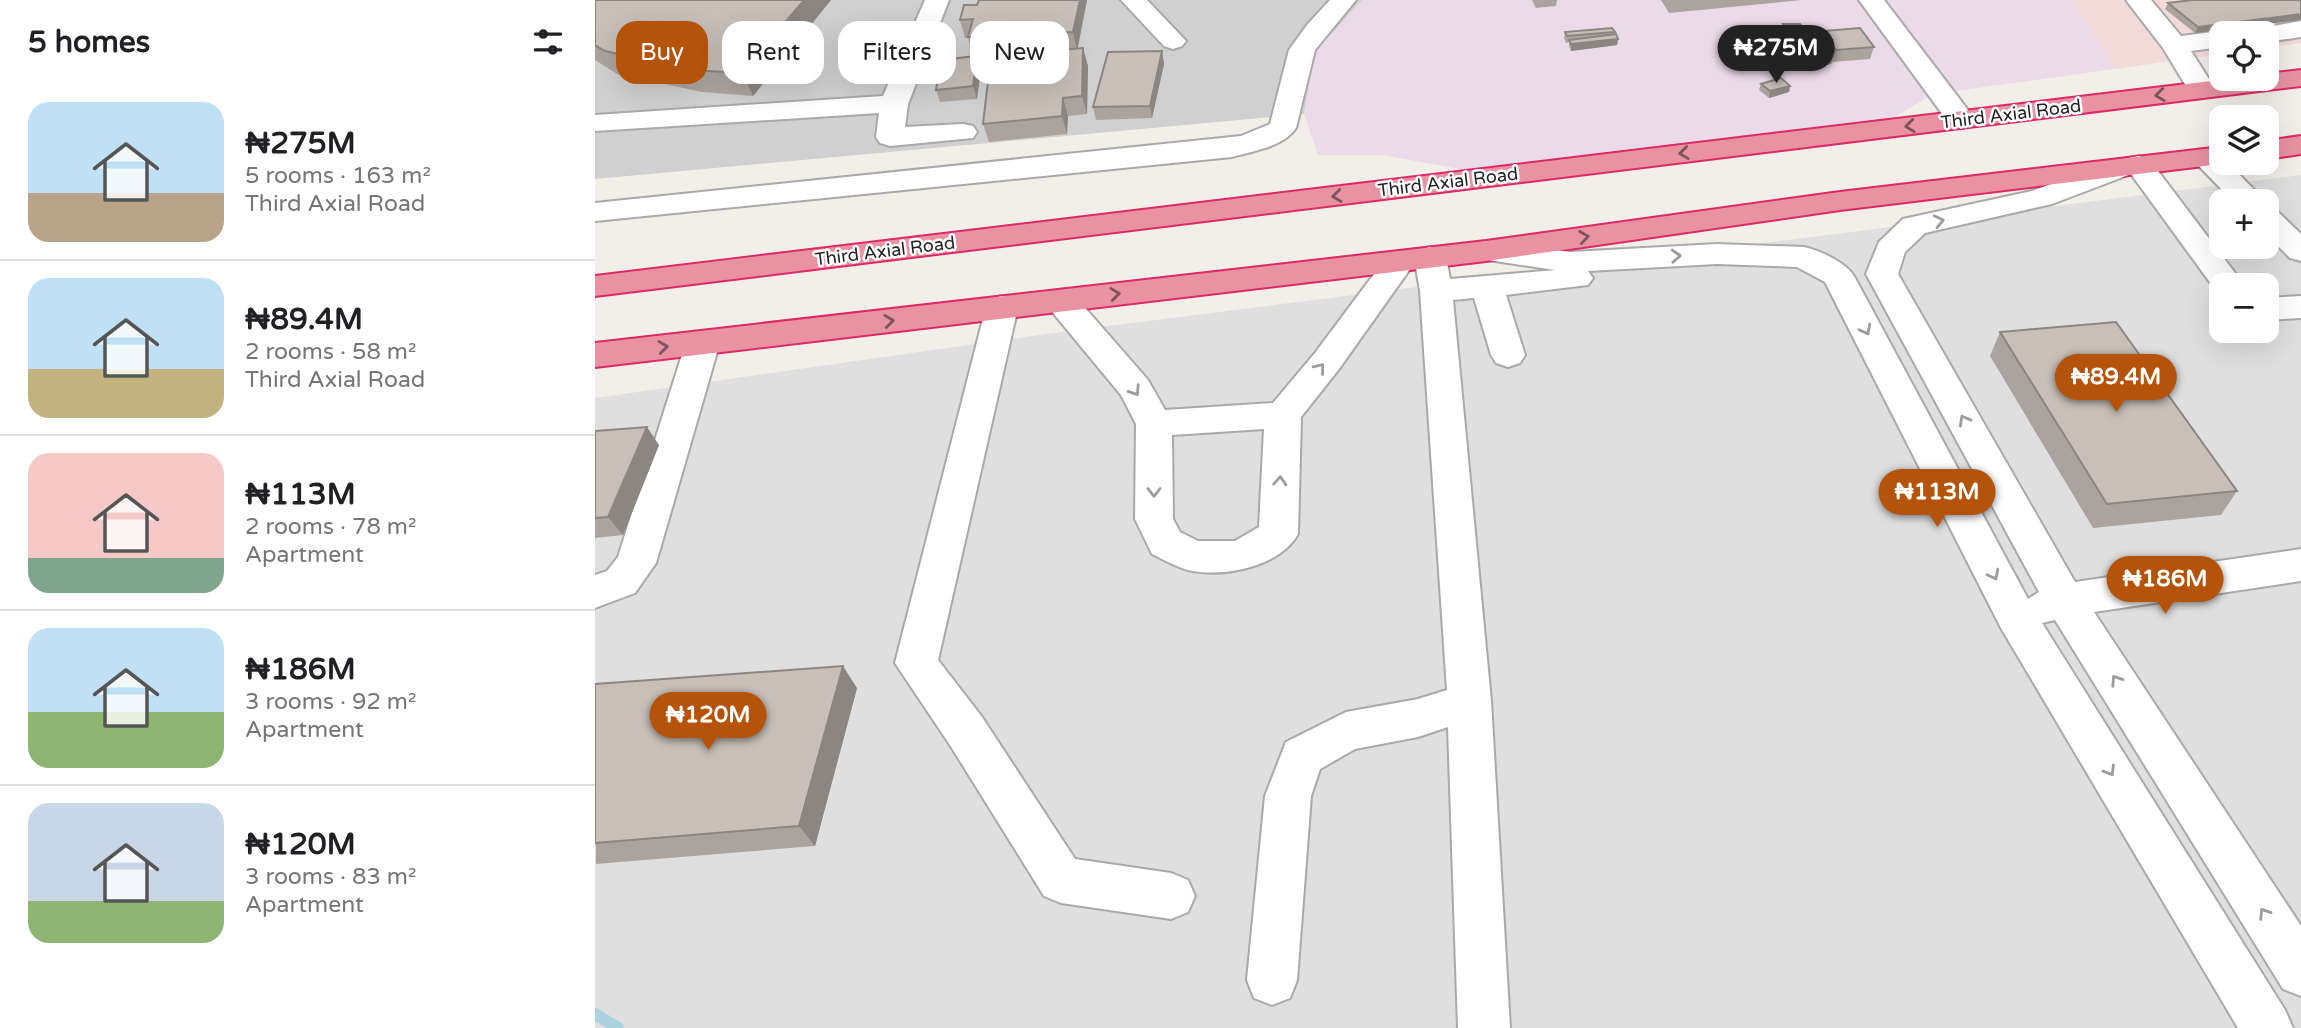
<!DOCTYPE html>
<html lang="en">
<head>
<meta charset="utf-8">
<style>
	body { margin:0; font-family:"Varela Round",sans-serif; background:#f6f6f6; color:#202124; height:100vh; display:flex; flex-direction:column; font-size:26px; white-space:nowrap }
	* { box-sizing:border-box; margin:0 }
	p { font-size:23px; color:#757577 }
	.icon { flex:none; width:38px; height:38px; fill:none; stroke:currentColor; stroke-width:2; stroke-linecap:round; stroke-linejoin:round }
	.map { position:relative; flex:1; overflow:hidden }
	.side { display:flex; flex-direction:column; background:#fff; width:595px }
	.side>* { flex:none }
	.banner { position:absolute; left:21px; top:21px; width:665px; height:63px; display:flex; gap:14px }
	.controls { position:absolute; left:1614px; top:21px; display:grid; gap:14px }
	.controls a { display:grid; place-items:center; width:70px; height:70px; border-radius:14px; background:#fff; box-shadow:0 7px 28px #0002; font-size:35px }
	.price { position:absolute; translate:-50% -60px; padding:0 16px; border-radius:24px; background:#b45309; color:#fff; font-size:23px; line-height:46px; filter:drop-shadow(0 2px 4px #0008) }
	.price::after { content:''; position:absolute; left:50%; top:42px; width:21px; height:16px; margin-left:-10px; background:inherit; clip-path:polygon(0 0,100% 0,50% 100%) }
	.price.active { background:#222; color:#fff }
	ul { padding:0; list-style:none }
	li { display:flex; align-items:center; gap:21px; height:175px; padding:0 28px }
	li+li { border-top:2px solid #e0e0e0 }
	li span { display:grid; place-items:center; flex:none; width:196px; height:140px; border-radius:21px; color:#555 }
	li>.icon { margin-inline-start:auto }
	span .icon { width:84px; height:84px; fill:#fffc; stroke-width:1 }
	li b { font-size:30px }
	h2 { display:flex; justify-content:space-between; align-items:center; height:84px; padding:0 28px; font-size:30px }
	.chip { padding:0 24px; border-radius:21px; background:#fff; box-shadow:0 7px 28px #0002; font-size:24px; line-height:63px }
	.chip.active { background:#b45309; color:#fff }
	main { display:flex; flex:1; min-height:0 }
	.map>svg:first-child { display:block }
</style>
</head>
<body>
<main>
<section class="side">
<h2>5 homes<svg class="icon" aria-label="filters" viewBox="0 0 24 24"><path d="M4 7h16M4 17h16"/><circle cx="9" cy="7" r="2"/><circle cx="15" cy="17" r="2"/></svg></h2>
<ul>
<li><span style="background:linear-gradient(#bfe0f5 65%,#b9a48a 0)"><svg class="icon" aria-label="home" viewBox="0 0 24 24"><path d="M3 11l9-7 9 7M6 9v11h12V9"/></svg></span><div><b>₦275M</b><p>5 rooms · 163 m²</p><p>Third Axial Road</p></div></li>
<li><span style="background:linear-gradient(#bfe0f5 65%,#c2b280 0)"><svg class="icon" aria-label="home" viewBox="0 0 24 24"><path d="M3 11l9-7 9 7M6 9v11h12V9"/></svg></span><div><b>₦89.4M</b><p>2 rooms · 58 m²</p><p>Third Axial Road</p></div></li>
<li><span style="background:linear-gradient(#f6c9c9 75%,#7fa58c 0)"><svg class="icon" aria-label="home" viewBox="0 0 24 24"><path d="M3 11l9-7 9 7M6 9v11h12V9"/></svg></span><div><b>₦113M</b><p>2 rooms · 78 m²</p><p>Apartment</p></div></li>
<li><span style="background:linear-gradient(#bfe0f5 60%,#8fb573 0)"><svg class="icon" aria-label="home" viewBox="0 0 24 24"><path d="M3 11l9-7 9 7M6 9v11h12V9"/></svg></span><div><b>₦186M</b><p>3 rooms · 92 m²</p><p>Apartment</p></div></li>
<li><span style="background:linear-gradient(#c9d6e8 70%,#8fb573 0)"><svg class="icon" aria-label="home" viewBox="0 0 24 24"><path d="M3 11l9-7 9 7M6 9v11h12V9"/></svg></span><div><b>₦120M</b><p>3 rooms · 83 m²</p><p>Apartment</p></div></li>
</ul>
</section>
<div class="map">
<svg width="1706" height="1028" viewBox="0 0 1706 1028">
	<rect width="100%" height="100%" fill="#f2efe9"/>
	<path fill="#e0dfdf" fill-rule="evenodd" d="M1706 175V1028H0V398L466 332ZM1626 201H1671V247H1626ZM1626 285H1671V331H1626Z"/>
	<path fill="#f2dad9" d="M1476 0H1706V43L1671 48V33H1626V54L1520 69Z"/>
	<path fill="#ebdbe8" d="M767 0H1476L1520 69 1338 94 1296 119 1212 134 882 172 787 155H723L709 114 718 53Z"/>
	<path fill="#d0d0d0" d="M0 0H767L719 53 709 114 0 179Z"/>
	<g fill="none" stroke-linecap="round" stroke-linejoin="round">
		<path stroke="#aad3df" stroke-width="12" d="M0 1014 23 1028"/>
		<defs>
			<path id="minor" d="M330 0H354L313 104 310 127 368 124 378 126 382 132 378 138 295 146 285 143 281 137 284 113 0 131V115L288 96Z
				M526 0H552L591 41 587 46 578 49 569 46Z
				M735 0H761L720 50 701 128C688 147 658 151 637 157L0 221V203L646 136 675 124 694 50 712 25Z
				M1264 0H1289L1376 114 1380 120 1376 126 1366 128 1356 126Z
				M1531 0H1556L1586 36 1626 31 1634 33H1626V47L1596 51 1621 90 1617 96 1607 98 1597 96 1568 48Z
				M1706 21V37L1671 42V33H1659L1662 29Z
				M1611 149 1626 156V163H1633L1670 201H1638L1596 158 1601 152Z
				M1544 156 1554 159 1649 285H1626V293L1622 292 1536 174 1457 204 1330 233 1310 252 1303 274 1480 582 1706 549V581L1499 612 1706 926V996L1688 989 1460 620 1447 623 1690 1010 1698 1028H1643L1406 628 1230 282 1202 267 1122 264 993 271 998 278 993 285 911 295 930 355 925 363 913 367 901 363 896 355 879 298 858 300 896 701 915 1028H863L853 727 823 737 760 749 725 769 716 796 702 980 695 998 677 1005 659 998 652 980 670 796 691 742 751 712 823 699 852 690 825 291 820 262 744 369 706 417 703 534C685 566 632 577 598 571 584 569 570 560 557 554L540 519 541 424 526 395 454 308 450 301 454 294 466 290 478 294 553 380 570 410 678 403 720 353 794 254 805 251 816 254 819 259 824 250 835 247 846 250 851 257 855 279 960 270 880 258 875 251 880 244 891 241 976 252 1122 244 1209 247C1226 251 1250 262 1259 276L1433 599 1444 592 1271 274 1284 242 1308 219 1437 191 1518 161ZM669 429 664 527 640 541H603L585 532 578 519 577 435Z
				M1671 208 1682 211 1706 234V261L1695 258 1671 234Z
				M407 296 419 299 423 307 343 660 387 717 480 859 576 873 593 880 600 896 593 912 576 919 466 903 449 896 355 745 300 663 391 307 395 299Z
				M1706 296V318L1671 320V298Z
				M108 331 120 334 125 342 61 563 40 593 0 608V575L12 571 23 557 91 342 96 334Z"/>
			<path id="highway" d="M1706 70V86L0 296V276L1633 79H1671V74Z
				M1706 136V154L1671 159V141Z
				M1626 147V163H1634L1245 210 891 261 0 367V343L891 241 1245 192Z"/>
		</defs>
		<use href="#minor" stroke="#a9a9a9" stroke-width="4"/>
		<use href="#highway" stroke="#dc2a67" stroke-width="4"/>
		<use href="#minor" fill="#fff" fill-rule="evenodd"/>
		<use href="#highway" fill="#e892a2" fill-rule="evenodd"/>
	</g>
	<path fill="#aba49e" d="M0 0H236L158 96 107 92 22 74 0 60Z
		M384 0H492L483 48 493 66 492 114 473 116 472 134 394 142 388 124 438 52 378 55 373 38H370L365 20 382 5Z
		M937 0H962L961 6 941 8Z
		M1066 0H1207L1074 13Z
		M1706 0 1600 33 1570 9 1573 3Z
		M1188 24 1211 32 1227 34 1228 31 1279 47 1275 59 1237 62V61L1236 64 1207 68 1189 63 1183 52 1186 39 1185 37Z
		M970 32H1020L1019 35 1023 39 1022 45 976 51 974 46V42L971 43 969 38Z
		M567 51 569 64 557 118 501 120 498 107Z
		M386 69 382 99 345 102 341 90Z
		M1166 84 1195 86 1194 92 1174 98 1164 90Z
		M1405 332 1642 491 1626 515 1498 528 1395 356Z
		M0 431 64 445 28 535 0 538Z
		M0 684 262 688 220 846 1 864Z"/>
	<path fill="#8b8681" d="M209 0H236L158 96 147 73Z
		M485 0H492L482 50 478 32Z
		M1706 14V20L1600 33 1603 27Z
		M1023 39 1022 45 976 51V44Z
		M488 48 493 66 492 114 487 96Z
		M567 51 569 64 557 118 555 106Z
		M1239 52 1236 64 1207 68 1209 55Z
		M382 56 386 69 382 99 378 86Z
		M1195 86 1194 92 1174 98 1175 91Z
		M468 98 473 116 472 134 467 116Z
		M52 427 64 445 28 535 13 517Z
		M248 666 262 688 220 846 204 826Z"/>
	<path fill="#c7bfb8" stroke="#8b8681" stroke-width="2" d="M0 0H209L147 73 96 70 10 51 0 45Z
		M384 0H485L478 32 373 37 378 19 365 20 369 5H382Z
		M1597 0H1706V14L1603 27 1573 3Z
		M1188 24H1205L1211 32H1226L1239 52 1209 55 1192 50 1185 40 1193 33Z
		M1017 28 1020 32 972 36 970 32Z
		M1265 28 1279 47 1241 50 1228 31Z
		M1021 34 1023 39 976 44 974 40Z
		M488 48 487 96 468 98 467 116 388 124 396 56Z
		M567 51 555 106 498 107 513 52Z
		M382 56 378 86 341 90 346 60Z
		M1186 78 1195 86 1175 91 1166 84Z
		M1521 322 1642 491 1512 504 1405 332Z
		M52 427 13 517 0 518V431Z
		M248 666 204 826 0 843V684Z"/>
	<defs><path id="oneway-chevron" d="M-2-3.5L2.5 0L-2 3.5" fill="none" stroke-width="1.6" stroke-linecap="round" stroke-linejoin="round" transform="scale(1.75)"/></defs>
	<g stroke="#7b545c">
		<use href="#oneway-chevron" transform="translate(1565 95) rotate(173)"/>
		<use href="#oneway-chevron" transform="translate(1315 126) rotate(173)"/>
		<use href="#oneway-chevron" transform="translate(1089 153) rotate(173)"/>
		<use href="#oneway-chevron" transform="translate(742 196) rotate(173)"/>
		<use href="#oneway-chevron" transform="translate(989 237) rotate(-8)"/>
		<use href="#oneway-chevron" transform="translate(520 294) rotate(-7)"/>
		<use href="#oneway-chevron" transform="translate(294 321) rotate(-7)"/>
		<use href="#oneway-chevron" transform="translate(68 347) rotate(-7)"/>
	</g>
	<g stroke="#9c9c9c">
		<use href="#oneway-chevron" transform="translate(1344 221) rotate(-13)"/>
		<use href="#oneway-chevron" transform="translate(1081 256) rotate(-3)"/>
		<use href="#oneway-chevron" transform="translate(1271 330) rotate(62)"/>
		<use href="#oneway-chevron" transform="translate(725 368) rotate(-51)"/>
		<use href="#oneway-chevron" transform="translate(540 391) rotate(57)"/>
		<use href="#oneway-chevron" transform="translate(1369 420) rotate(-119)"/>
		<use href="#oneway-chevron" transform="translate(685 481) rotate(-87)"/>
		<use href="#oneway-chevron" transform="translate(559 492) rotate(90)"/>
		<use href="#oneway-chevron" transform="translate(1399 575) rotate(62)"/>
		<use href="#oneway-chevron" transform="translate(1521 680) rotate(-123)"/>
		<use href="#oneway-chevron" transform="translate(1515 771) rotate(59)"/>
		<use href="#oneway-chevron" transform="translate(1669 913) rotate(-123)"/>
	</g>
	<g text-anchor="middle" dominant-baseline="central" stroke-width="5" stroke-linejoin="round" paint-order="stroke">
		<g font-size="18" fill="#222" stroke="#fff">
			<text transform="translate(1416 114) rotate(-7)">Third Axial Road</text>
			<text transform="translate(853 182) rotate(-7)">Third Axial Road</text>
			<text transform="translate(290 251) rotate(-7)">Third Axial Road</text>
		</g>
	</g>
</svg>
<div class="controls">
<a><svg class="icon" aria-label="locate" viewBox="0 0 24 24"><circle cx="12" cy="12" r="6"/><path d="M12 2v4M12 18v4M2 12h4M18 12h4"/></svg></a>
<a><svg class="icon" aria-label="layers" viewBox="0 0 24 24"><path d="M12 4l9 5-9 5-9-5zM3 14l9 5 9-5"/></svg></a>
<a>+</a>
<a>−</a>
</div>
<b class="price active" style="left:1181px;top:85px">₦275M</b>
<b class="price" style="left:1521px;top:414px">₦89.4M</b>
<b class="price" style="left:1342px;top:529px">₦113M</b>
<b class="price" style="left:1570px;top:616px">₦186M</b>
<b class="price" style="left:113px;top:752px">₦120M</b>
<div class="banner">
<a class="chip active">Buy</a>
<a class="chip">Rent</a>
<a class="chip">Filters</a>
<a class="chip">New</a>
</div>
</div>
</main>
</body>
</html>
